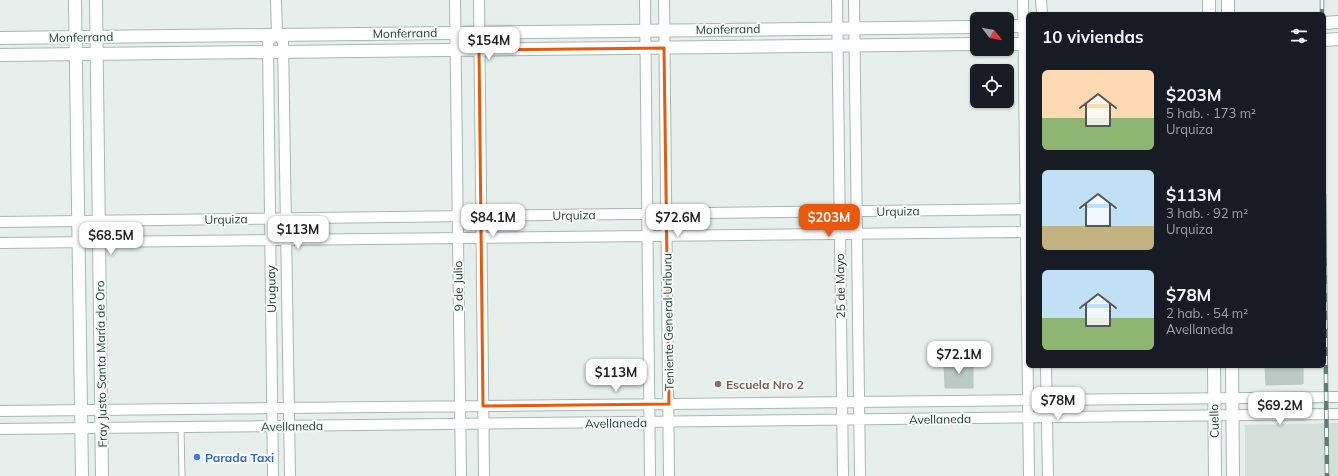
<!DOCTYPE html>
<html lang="es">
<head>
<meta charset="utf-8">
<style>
	body { margin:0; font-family:Mulish,sans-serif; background:#242831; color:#f1f3f6; height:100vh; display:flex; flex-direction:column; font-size:15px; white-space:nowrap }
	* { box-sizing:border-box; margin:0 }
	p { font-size:13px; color:#9ea1a6 }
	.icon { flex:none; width:22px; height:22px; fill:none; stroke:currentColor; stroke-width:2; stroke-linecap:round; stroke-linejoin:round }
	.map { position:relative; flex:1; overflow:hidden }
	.panel { position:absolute; left:1026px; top:12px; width:300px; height:356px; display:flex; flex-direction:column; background:#171b24; border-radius:6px; box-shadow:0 1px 3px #0004 }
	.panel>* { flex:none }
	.needle { width:26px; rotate:121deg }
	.buttons { position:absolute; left:970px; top:12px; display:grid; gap:8px }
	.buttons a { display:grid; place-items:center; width:44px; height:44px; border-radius:6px; background:#171b24; box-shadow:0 1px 3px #0004; font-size:20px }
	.price { position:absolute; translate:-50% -34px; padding:0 9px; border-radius:8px; background:#fff; color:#222; font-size:13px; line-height:26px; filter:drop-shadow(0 1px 2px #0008) }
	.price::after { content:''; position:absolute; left:50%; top:24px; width:12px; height:9px; margin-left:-6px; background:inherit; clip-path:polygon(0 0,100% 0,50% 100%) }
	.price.active { background:#ea580c; color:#fff }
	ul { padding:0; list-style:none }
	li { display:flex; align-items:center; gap:12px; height:100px; padding:0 16px }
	li span { display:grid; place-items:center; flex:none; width:112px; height:80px; border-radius:6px; color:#555 }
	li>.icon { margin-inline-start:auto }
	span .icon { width:48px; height:48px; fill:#fffc; stroke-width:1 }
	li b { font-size:17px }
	h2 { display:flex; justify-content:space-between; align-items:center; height:48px; padding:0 16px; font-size:17px }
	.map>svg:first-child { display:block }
</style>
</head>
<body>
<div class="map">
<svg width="1338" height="476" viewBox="0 0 1338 476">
	<rect width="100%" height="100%" fill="#e6efeb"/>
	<path fill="#d4dfda" d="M1338 423V476H1245V425Z"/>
	<path fill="#bbcac4" stroke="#b8c9c2" d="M973 361V388H945L944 362Z
		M1265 366H1303V384L1266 385Z"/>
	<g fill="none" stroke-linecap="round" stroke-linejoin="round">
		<defs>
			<path id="service" d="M181 427 182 476"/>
			<path id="minor" d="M276 0 277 34 283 41 290 476
				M455 0 461 476
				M479 0 484 476
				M645 0 650 476
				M664 0 669 476
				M837 0 843 476
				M854 0 860 476
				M1023 0 1029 476
				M1041 0 1042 14
				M0 222 1028 209
				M0 243 1028 232
				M1046 366 1048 476
				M0 411 1338 397
				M0 429 1338 414
				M273 476 268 41 277 34"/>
			<path id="tertiary" d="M1209 0V14
				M1228 0V14
				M1324 23 1338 22
				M1007 26H1028
				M0 38 977 27
				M1324 40 1338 39
				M1007 44H1028
				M0 55 977 44
				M1214 366 1215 476
				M1232 366 1233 476"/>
			<path id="secondary" d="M75 0 82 476
				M96 0 102 476"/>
		</defs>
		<use href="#service" stroke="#a8b8b2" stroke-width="7"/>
		<use href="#minor" stroke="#a8b8b2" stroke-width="12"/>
		<use href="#tertiary" stroke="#a8b8b2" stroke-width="14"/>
		<use href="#secondary" stroke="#a4bbb3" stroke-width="14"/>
		<use href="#service" stroke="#fff" stroke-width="5"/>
		<use href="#minor" stroke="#fff" stroke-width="10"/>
		<use href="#tertiary" stroke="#fff" stroke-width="12"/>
		<use href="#secondary" stroke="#fff" stroke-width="12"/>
		<defs>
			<path id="rail" d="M1322 0V14
				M1324 194 1327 476"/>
		</defs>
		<use href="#rail" stroke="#5f7d75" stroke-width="4.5"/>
		<use href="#rail" stroke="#f7fbf9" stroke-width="3" stroke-dasharray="9" stroke-linecap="butt"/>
	</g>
	<path fill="none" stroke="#e8590c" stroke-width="3" stroke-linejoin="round" d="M664 48 669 404 483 406 479 50Z"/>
	<circle fill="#8d6e63" stroke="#f7fbf9" stroke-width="1.5" cx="718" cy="384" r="4"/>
	<circle fill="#3f7fe0" stroke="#f7fbf9" stroke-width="1.5" cx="197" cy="457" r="4"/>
	<g text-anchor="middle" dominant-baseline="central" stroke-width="4" stroke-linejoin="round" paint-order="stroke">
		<g font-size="12" fill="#24423a" stroke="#f7fbf9">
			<text transform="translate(728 29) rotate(-1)">Monferrand</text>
			<text transform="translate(405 33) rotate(-1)">Monferrand</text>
			<text transform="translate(81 37) rotate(-1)">Monferrand</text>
			<text transform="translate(898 211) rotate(-1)">Urquiza</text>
			<text transform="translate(574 215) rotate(-1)">Urquiza</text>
			<text transform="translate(226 219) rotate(-1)">Urquiza</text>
			<text transform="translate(458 286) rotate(-91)">9 de Julio</text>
			<text transform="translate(840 286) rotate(-91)">25 de Mayo</text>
			<text transform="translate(271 289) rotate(-91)">Uruguay</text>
			<text transform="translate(668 322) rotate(-91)">Teniente General Uriburu</text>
			<text transform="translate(101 364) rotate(-91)">Fray Justo Santa María de Oro</text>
			<text transform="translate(940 419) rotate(-1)">Avellaneda</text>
			<text transform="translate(1214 421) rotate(-91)">Cuello</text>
			<text transform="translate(616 423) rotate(-1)">Avellaneda</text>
			<text transform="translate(292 426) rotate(-1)">Avellaneda</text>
		</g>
		<g font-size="12" font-weight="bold" fill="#785e54" stroke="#f7fbf9" text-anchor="start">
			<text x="726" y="384">Escuela Nro 2</text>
		</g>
		<g font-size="12" font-weight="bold" fill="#366cbe" stroke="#f7fbf9" text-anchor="start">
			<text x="205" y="457">Parada Taxi</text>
		</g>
	</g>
</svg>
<div class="buttons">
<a><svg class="needle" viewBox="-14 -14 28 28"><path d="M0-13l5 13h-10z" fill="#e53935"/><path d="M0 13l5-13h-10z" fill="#9ea1a6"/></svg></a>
<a><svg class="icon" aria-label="locate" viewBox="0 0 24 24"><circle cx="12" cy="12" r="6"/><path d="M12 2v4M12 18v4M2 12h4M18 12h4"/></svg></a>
</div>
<b class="price" style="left:489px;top:61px">$154M</b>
<b class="price" style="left:493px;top:238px">$84.1M</b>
<b class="price" style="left:678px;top:238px">$72.6M</b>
<b class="price active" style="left:829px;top:238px">$203M</b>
<b class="price" style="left:298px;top:250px">$113M</b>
<b class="price" style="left:111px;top:256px">$68.5M</b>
<b class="price" style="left:959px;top:375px">$72.1M</b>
<b class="price" style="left:616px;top:393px">$113M</b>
<b class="price" style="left:1058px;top:421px">$78M</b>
<b class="price" style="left:1280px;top:426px">$69.2M</b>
<section class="panel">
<h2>10 viviendas<svg class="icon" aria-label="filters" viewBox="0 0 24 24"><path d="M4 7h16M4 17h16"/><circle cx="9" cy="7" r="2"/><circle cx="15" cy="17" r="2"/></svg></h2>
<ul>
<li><span style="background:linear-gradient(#ffd9b3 60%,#8fb573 0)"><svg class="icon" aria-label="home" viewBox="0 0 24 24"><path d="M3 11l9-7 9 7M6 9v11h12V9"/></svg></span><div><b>$203M</b><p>5 hab. · 173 m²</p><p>Urquiza</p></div></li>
<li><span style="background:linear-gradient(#bfe0f5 70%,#c2b280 0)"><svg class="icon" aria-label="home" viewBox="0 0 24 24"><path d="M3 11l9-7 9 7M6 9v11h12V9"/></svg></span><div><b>$113M</b><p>3 hab. · 92 m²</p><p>Urquiza</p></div></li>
<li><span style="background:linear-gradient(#bfe0f5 60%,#8fb573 0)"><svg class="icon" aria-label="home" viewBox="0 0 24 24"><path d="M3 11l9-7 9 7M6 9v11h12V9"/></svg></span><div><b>$78M</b><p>2 hab. · 54 m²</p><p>Avellaneda</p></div></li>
</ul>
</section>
</div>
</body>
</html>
